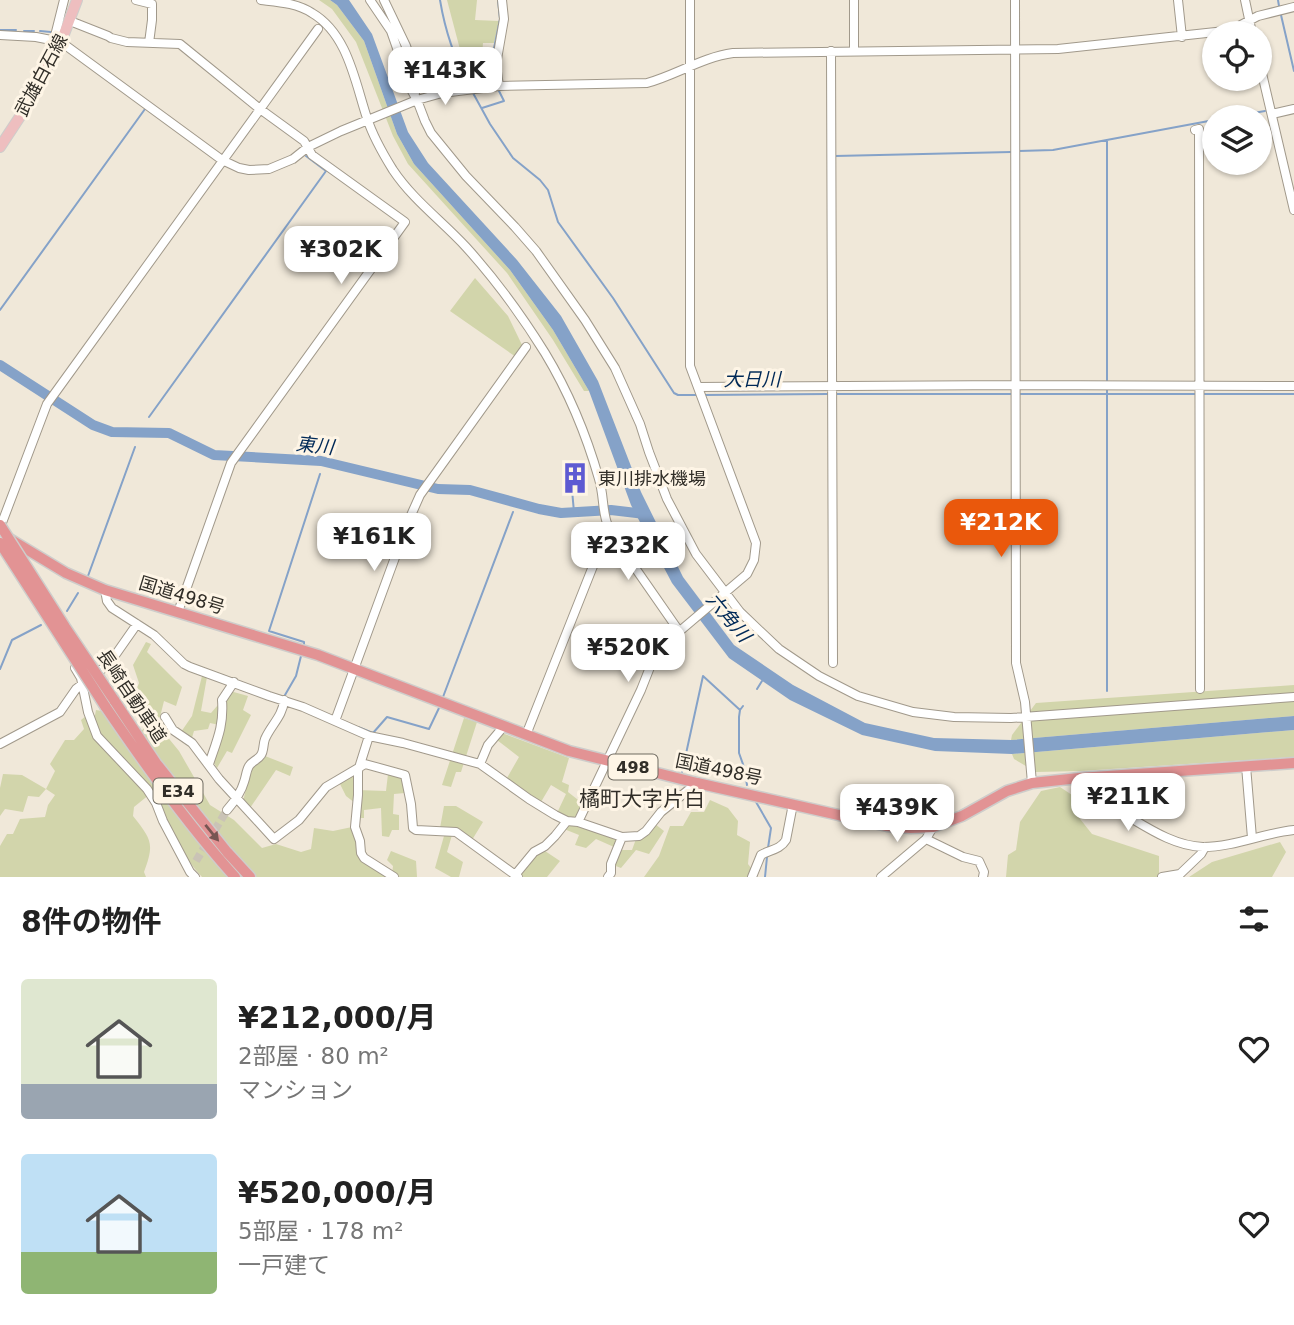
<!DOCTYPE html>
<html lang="ja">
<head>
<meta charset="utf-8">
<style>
	body { margin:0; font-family:"DejaVu Sans","Noto Sans JP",sans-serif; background:#f6f6f6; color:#222; height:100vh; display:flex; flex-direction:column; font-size:26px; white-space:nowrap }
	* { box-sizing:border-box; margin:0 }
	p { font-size:23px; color:#767676 }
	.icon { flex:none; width:38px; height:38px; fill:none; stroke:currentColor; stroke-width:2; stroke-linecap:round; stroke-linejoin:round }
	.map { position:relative; height:877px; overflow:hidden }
	.panel { display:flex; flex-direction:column; background:#fff; flex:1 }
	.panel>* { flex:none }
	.tools { position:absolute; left:1202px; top:21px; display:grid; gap:14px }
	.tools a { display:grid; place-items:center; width:70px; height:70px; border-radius:50%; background:#fff; box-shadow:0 2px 5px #0004; font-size:35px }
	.price { position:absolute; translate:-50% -60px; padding:0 16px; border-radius:14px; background:#fff; color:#222; font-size:23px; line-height:46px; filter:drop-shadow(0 2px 4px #0008) }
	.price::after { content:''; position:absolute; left:50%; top:42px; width:21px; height:16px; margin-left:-10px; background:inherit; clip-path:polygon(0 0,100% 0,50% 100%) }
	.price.on { background:#ea580c; color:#fff }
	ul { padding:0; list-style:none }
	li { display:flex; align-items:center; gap:21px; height:175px; padding:0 21px }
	li span { display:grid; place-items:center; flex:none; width:196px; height:140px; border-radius:7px; color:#555 }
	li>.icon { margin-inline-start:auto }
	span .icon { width:84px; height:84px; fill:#fffc; stroke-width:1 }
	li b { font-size:30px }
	h2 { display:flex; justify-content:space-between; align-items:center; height:84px; padding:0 21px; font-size:30px }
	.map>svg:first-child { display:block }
</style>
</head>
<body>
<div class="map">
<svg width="1294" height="877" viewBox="0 0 1294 877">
	<rect width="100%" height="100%" fill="#f0e8d9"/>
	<path fill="#d2d5ab" d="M319 0H330L337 5 364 41 397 134 414 164 510 270 553 330 589 391H584L553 340 507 273 408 164 393 136 356 42 332 9Z
		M447 0H477L475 20 499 21 494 43H483L482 55 462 57Z
		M475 278 508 316 523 347 516 357 450 311Z
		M146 642 151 644 147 652 182 687 176 706 164 701 160 717 153 723 132 701 139 683 133 665Z
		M202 676 207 677 201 711 211 713 230 691 248 696 243 710 251 715 232 753 227 751 217 768 214 763 224 726 210 723 208 729 194 731 191 741 181 732 192 716Z
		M1294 685V716L1011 740 1012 735 1036 703Z
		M96 710 102 711 127 743 148 725 161 729 179 751 210 805 234 820 262 848 276 844 301 852 311 849 314 828 333 831 352 827 357 840V854L389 877H202C181 855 169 826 158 798L150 794 134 807 133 816C151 839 155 843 144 872L146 877H0V846L7 834H13L20 819 45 817 48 805 55 795 46 789 39 797 28 796 23 812 5 809 0 816V788L3 774 22 775 46 789 55 771 50 764 65 740H74L84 729 81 720 86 716 95 715Z
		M464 718 477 722 461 772H456L451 787 442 785Z
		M1294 730V757L1080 771 1036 772 1014 759 1012 754Z
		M502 733 569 758 562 782 569 785 568 792 582 803 578 813 572 820 557 813 566 794 551 785 541 802 507 778 519 757 497 740Z
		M265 756 293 767 290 776 276 770 250 808 243 801 252 766Z
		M355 772 357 790 386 791 388 774 402 777 405 793 394 794 393 814 399 815V830H392L389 837 382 836 381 808 364 810V818H353L355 803 346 796 339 782Z
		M1060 787 1072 795 1073 810 1092 834 1159 856V877H1006L1008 855 1016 850 1020 822 1041 791Z
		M710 800 728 808 738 821 737 835 750 842 748 864 751 868 748 877H644L659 856 670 826H683L691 812H704Z
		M444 806H456L483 822 472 840 460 829 440 828Z
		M568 824 618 839 614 847 596 839 586 848 575 845 579 835 564 829Z
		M655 824 664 831 649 854 636 850 621 868 613 865 619 850H632L636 839Z
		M452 835 447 852 463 862 459 877H451L435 868 444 836Z
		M1280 842 1286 852 1272 877H1189L1212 862Z
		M542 849 560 861 547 877H516Z
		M391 851 416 861 417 877H396L392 874 393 866 387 860Z"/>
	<path fill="#85a2c8" d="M330 0H349L372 34 408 132 428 163 517 260 561 316 598 381 641 492 683 577 734 645 793 685 865 723 934 738 1011 740 1294 716V730L1012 754 935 751 862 735 790 700 729 658 672 583 631 505 589 391 553 330 510 270 414 164 397 134 364 41 337 5Z"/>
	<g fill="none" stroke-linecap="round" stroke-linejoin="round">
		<path stroke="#85a2c8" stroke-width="2" d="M440 0C445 30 454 58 469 85
			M1278 0 1279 6
			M1281 15 1294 71
			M0 30H16
			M24 31H34
			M40 31 51 32
			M492 58 500 19 498 0
			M473 93 490 124 513 158 540 180 548 190 558 222 613 298 674 393 678 395H699
			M482 108 504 101 499 91
			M1230 117 1265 111
			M1107 140V381
			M1019 151 1053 150 1214 120
			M835 156 1011 152
			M0 310 145 109
			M1107 389V691
			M834 394H1014
			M1019 394H1196
			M1201 394H1294
			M704 395 828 394
			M149 417 326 171 306 156
			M572 490 574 512
			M88 576 135 447
			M67 611 78 593
			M304 645V642L269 631 320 474
			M0 669 12 640 41 625
			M757 689 762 681
			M285 695 296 676 301 656
			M443 697 513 512
			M743 706 740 710 739 717V753L744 767 747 785
			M358 727 373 733 387 717 429 729 439 708
			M682 772 703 676 740 710
			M756 802 771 828 768 848
			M765 877 767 857"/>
		<path stroke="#85a2c8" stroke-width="10" d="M0 365 93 425 112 432 169 433 214 455 321 461 438 489 470 490 539 509 561 513 611 510 645 514"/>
		<path stroke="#cac3b6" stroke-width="8" stroke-dasharray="8 4" stroke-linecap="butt" d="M196 861 227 810"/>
		<defs>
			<path id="minor" d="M136 0 152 4V20L149 43
				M261 0C278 2 297 3 312 13 348 34 355 82 367 118 373 137 383 154 393 170 413 200 442 221 466 247 495 279 522 316 545 353 568 391 587 437 599 479 604 495 602 512 608 526 612 539 623 551 631 562 647 585 663 608 679 631
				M370 0 391 31 412 91 417 100 425 121 431 133 466 176 515 227 536 251 585 320 615 368 640 424 649 452 667 499 696 554 740 612 779 649 819 676 858 696 913 712 954 717 1011 718 1294 697
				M384 0 406 46 415 72V93
				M854 0V50
				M1015 0 1016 663 1025 702 1032 783
				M1178 0 1182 37
				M1245 0 1252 33
				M70 21 108 36 111 38 127 42 180 44 260 109 304 141 312 155 405 222 231 463 178 612
				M0 35 36 37 61 42 222 160 239 168 249 170 269 169 293 159 308 147 341 131 417 100 442 93 499 86 647 83C676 75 703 57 733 53L1058 49 1225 31 1237 27 1258 16 1294 7
				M54 40 64 0
				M831 51 833 663
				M1260 65 1294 210
				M499 86 496 65 504 19 502 0
				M1272 114 1294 109
				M1195 130 1199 129 1200 689
				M699 387 1015 385 1294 386
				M0 528 47 404 318 29
				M105 590 107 601 112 608 154 635 184 664 190 667 269 696 303 707 369 736 403 743 480 764 529 799 555 815 567 821 578 822 622 837 639 836 646 831 661 812 697 783
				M75 668 81 678 88 712 97 736 147 789 156 803 163 821 190 872 195 877
				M94 675 109 664 137 624
				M165 717 173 730 192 743 219 779 274 839 299 820 326 787 365 764 405 775 411 804 413 828 416 830 456 832 518 877
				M335 721 408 522 420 495 526 347
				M526 735 601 546
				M369 736 358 771V795L355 827 360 841 361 853 364 858 394 877
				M0 744 60 712 76 689 84 683
				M209 764C217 740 224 726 222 700L234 682
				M480 764 488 745 504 726
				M1246 766 1252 838
				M1079 778C1089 798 1105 803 1124 814 1148 828 1174 846 1203 847 1234 847 1264 833 1294 830
				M227 810C234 802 241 793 244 782 246 777 246 771 249 766 252 761 258 760 261 755 264 751 263 744 265 739 271 725 283 716 284 700
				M578 822 641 690 654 657 661 647 747 574 754 560 756 543 690 366V0
				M926 839 963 857 979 861 984 872 983 877
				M515 875 534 852 545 846 555 836 567 821
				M608 877 611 873V864L622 837
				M752 877 761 855C769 850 780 850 786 840L793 804
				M881 877 926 839 933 827
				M1162 877 1180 874 1201 854 1205 847"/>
			<path id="major" d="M0 147 23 112 61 42 77 0"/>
			<path id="highway" d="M8 538 66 573 105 590 318 655 569 751 697 783 887 826 911 828 933 827 962 816 1007 791 1032 783 1079 778 1294 763
				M114 700 156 763 227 852 250 877
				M105 706C145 765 187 824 235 877"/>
		</defs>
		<use href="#minor" stroke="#a1998b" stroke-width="10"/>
		<use href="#major" stroke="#cecdcb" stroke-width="12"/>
		<use href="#highway" stroke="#cecdcb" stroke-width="13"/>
		<use href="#minor" stroke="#fff" stroke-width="8"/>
		<use href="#major" stroke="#eebebf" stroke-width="10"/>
		<use href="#highway" stroke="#e29394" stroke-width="10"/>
		<defs>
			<path id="highway-bridge" d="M0 525 65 627 114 700
				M0 543 105 706"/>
		</defs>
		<use href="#highway-bridge" stroke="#cecdcb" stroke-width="13" stroke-linecap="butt"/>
		<use href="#highway-bridge" stroke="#e29394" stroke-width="10"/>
	</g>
	<defs><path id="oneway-solid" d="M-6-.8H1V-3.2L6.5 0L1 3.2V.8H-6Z" transform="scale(1.75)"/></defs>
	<use fill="#785653" href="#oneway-solid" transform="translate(212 833) rotate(51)"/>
	<defs>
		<symbol id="building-bare" viewBox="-9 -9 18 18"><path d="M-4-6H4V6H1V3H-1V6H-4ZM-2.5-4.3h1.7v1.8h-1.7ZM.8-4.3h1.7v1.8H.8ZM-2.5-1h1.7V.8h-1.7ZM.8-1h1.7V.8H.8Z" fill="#5e5ad2" stroke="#fef5e6" stroke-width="2.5" paint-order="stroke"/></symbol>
	</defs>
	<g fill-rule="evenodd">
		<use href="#building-bare" x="553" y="456" width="44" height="44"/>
	</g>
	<g text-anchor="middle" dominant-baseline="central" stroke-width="6" stroke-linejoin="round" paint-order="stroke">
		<g fill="#fef5e6" stroke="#6e6a61" stroke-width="2">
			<rect x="608.5" y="754.5" width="49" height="25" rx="5"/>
			<rect x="153.5" y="778.5" width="49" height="25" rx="5"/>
		</g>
		<g font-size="16" font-weight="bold" fill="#312e28">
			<text x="633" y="767">498</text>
			<text x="178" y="791">E34</text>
		</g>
		<g font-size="18" fill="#312e28" stroke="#fef5e6">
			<text transform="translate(41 75) rotate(-62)">武雄白石線</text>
			<text transform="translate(182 595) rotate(17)">国道498号</text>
			<text transform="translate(132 696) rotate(56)">長崎自動車道</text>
			<text transform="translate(719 769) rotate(12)">国道498号</text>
		</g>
		<g font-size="18" fill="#312e28" stroke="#fef5e6" text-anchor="start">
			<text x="598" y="478">東川排水機場</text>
		</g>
		<g font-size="19" font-style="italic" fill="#002957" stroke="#fef5e6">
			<text x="752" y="379">大日川</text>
			<text transform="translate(315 445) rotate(6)">東川</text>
			<text transform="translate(729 617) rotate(50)">六角川</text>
		</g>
		<g font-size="21" fill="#312e28" stroke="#fef5e6">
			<text x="642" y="799">橘町大字片白</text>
		</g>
	</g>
</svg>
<div class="tools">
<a><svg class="icon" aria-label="locate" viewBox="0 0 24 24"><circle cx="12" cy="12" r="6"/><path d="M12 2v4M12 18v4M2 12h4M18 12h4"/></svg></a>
<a><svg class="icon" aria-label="layers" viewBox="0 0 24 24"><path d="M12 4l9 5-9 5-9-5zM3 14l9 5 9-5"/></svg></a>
</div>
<b class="price" style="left:445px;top:107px">¥143K</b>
<b class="price" style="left:341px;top:286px">¥302K</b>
<b class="price on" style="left:1001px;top:559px">¥212K</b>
<b class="price" style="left:374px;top:573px">¥161K</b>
<b class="price" style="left:628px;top:582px">¥232K</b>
<b class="price" style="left:628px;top:684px">¥520K</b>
<b class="price" style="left:1128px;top:833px">¥211K</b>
<b class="price" style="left:897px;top:844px">¥439K</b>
</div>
<section class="panel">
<h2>8件の物件<svg class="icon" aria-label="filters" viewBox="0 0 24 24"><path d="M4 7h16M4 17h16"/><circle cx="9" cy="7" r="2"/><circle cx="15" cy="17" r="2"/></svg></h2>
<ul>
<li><span style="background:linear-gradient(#dfe7d0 75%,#9aa5b1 0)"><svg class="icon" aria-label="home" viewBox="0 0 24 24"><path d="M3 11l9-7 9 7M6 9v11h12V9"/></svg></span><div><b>¥212,000/月</b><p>2部屋 · 80 m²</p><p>マンション</p></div><svg class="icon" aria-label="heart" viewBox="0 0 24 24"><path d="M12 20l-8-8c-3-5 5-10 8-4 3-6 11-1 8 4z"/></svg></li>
<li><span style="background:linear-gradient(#bfe0f5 70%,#8fb573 0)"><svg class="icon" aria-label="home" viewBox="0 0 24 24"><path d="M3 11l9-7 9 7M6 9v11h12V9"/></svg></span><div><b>¥520,000/月</b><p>5部屋 · 178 m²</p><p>一戸建て</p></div><svg class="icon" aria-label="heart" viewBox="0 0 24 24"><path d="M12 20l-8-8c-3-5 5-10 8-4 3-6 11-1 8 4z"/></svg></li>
</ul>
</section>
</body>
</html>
